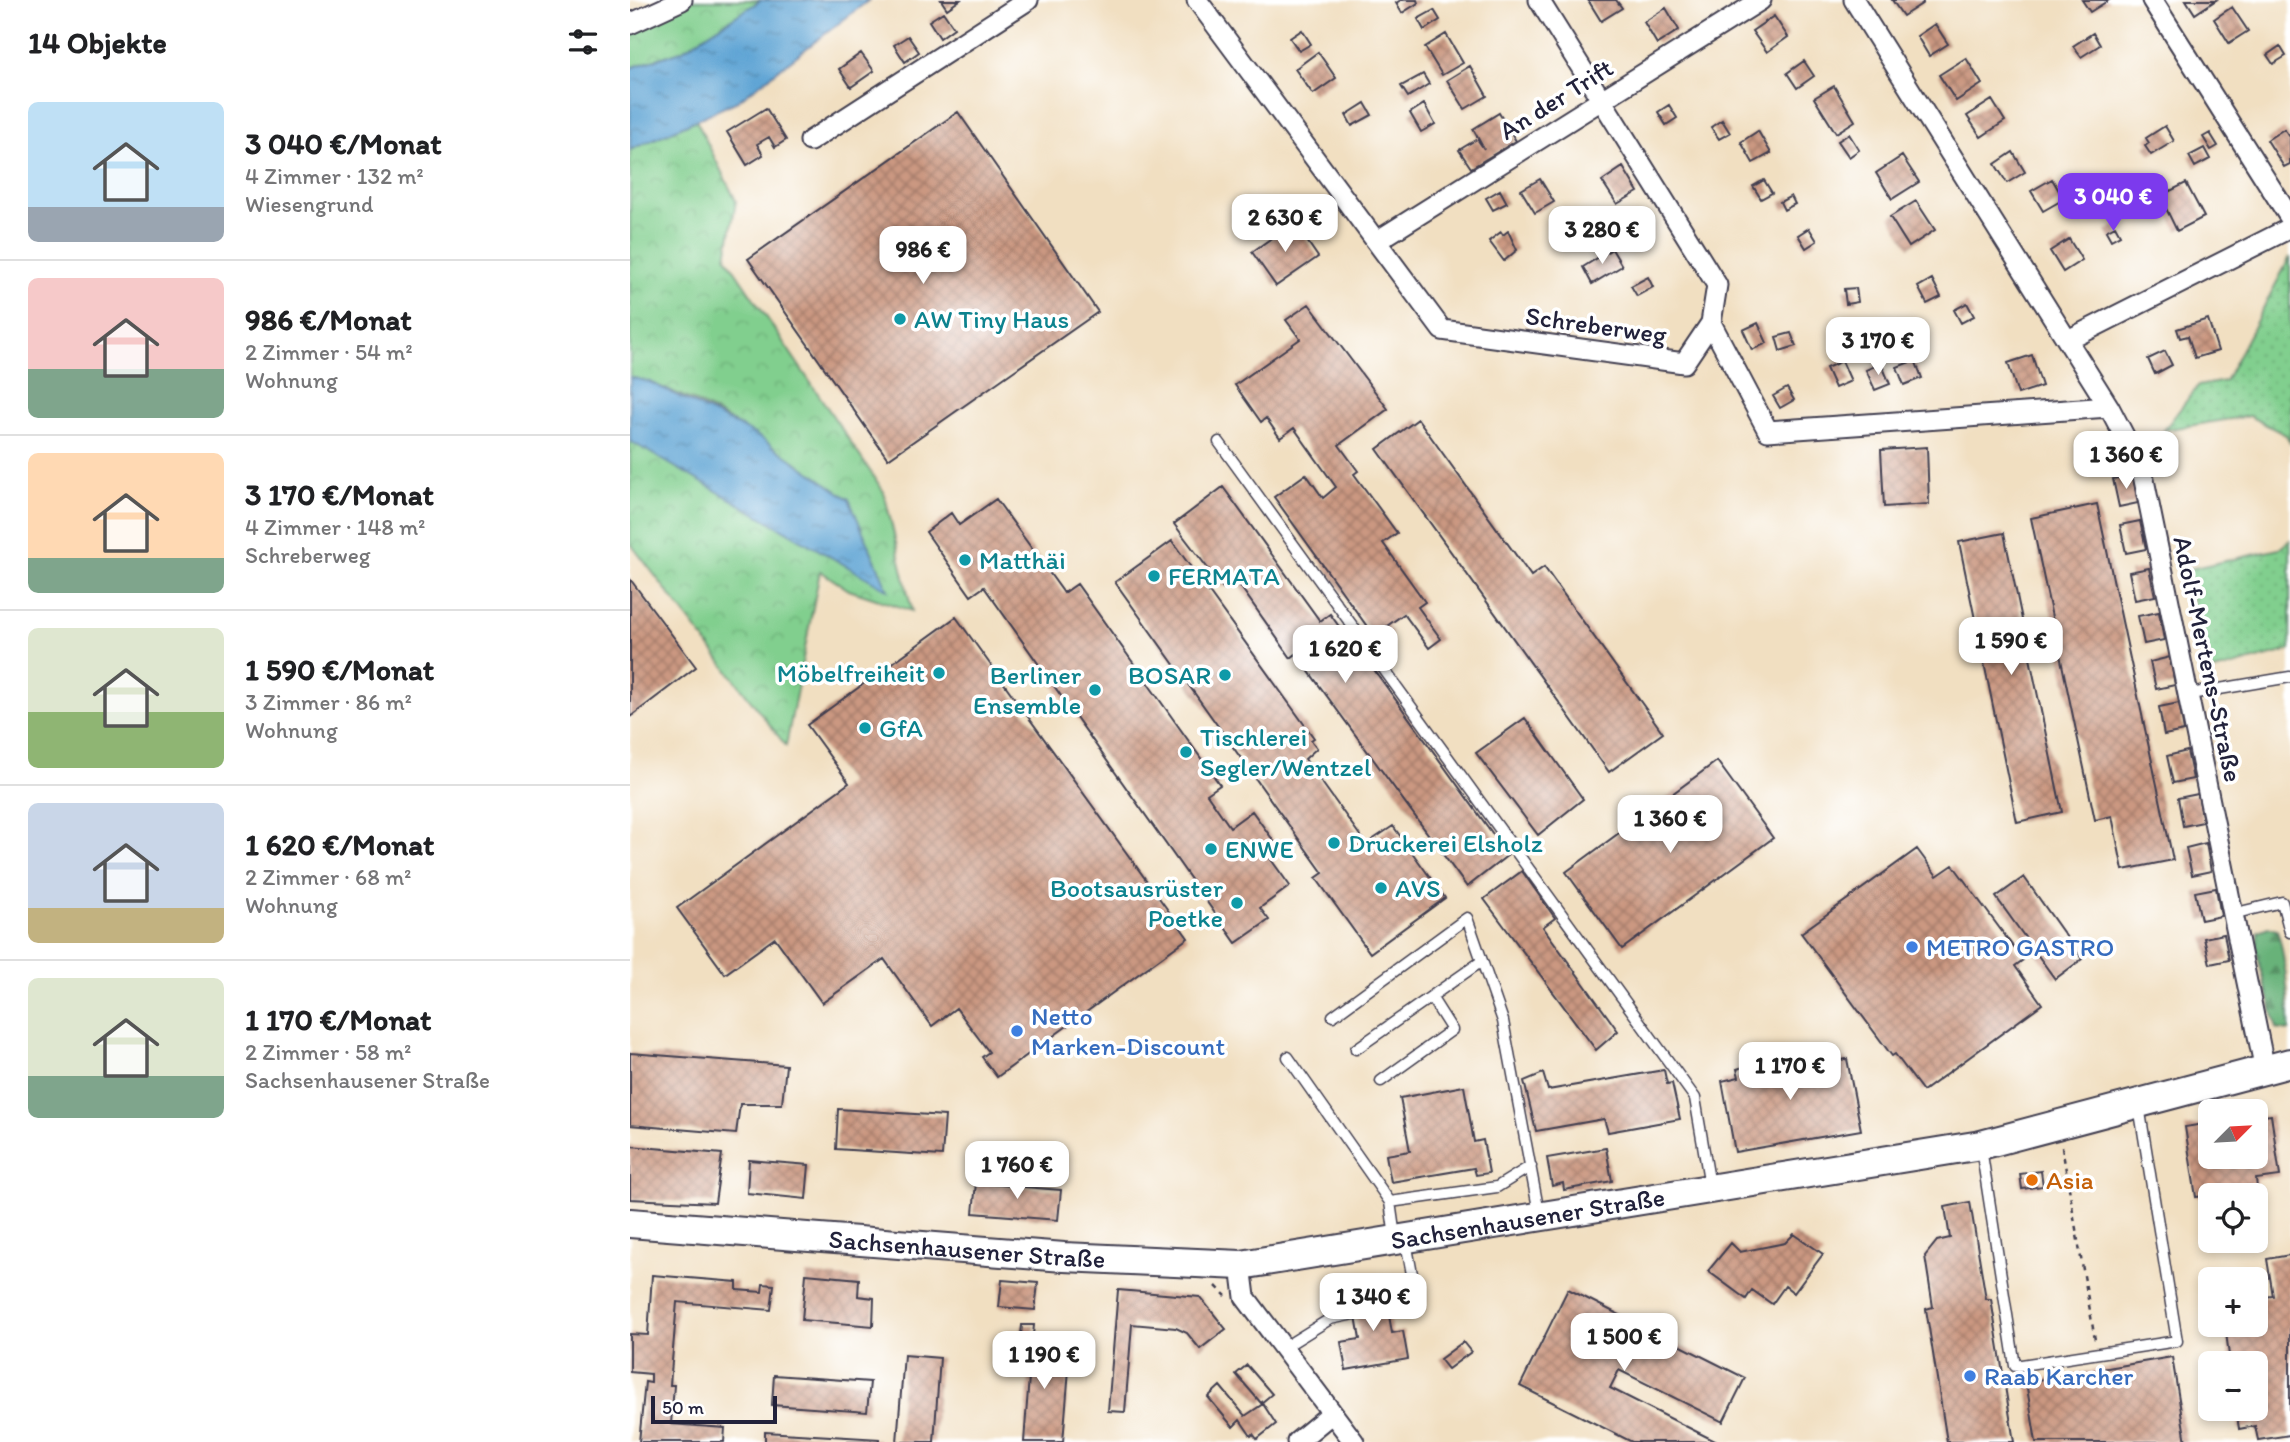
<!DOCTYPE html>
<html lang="de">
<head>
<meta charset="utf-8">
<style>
	body { margin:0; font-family:Itim,sans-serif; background:#f2f2f2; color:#202124; height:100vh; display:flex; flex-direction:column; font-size:26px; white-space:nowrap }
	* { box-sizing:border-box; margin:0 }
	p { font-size:23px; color:#757577 }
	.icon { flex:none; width:38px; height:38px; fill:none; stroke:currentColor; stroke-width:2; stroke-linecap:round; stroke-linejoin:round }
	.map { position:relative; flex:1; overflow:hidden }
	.sheet { display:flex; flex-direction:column; background:#fff; width:630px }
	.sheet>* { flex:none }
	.needle { width:46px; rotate:66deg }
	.buttons { position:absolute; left:1568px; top:1099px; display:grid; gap:14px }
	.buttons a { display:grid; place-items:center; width:70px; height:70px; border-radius:10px; background:#fff; box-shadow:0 4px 10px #0003; font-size:35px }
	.scale { position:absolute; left:21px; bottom:18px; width:126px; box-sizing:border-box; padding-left:7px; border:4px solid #22223b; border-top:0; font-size:19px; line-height:24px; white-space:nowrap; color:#22223b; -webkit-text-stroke:5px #fff; paint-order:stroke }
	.price { position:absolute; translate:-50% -60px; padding:0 16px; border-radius:14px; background:#fff; color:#222; font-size:23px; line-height:46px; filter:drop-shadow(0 2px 4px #0008) }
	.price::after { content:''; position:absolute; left:50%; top:42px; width:21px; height:16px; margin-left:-10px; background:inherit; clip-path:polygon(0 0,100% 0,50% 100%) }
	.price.current { background:#7c3aed; color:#fff }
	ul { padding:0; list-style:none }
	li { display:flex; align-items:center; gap:21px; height:175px; padding:0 28px }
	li+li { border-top:2px solid #e0e0e0 }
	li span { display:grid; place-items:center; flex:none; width:196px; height:140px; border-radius:10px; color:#555 }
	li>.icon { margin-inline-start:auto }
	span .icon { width:84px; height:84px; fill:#fffc; stroke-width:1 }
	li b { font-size:30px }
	h2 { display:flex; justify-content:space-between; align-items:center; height:84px; padding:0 28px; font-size:30px }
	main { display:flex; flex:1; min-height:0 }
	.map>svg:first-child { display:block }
</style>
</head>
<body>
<main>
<section class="sheet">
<h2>14 Objekte<svg class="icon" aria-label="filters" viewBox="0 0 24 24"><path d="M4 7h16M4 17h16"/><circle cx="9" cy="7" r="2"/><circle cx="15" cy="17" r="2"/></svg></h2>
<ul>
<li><span style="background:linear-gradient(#bfe0f5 75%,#9aa5b1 0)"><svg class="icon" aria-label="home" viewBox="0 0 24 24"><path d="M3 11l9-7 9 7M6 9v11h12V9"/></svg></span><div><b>3 040 €/Monat</b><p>4 Zimmer · 132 m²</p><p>Wiesengrund</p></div></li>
<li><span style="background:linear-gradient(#f6c9c9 65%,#7fa58c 0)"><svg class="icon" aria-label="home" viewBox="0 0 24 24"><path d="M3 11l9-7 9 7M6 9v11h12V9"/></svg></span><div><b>986 €/Monat</b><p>2 Zimmer · 54 m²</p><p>Wohnung</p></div></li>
<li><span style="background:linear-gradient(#ffd9b3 75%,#7fa58c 0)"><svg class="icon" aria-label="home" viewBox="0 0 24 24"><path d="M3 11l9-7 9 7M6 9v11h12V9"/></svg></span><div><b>3 170 €/Monat</b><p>4 Zimmer · 148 m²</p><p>Schreberweg</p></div></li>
<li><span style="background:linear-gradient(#dfe7d0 60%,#8fb573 0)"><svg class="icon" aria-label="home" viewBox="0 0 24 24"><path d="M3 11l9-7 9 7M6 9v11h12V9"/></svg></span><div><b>1 590 €/Monat</b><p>3 Zimmer · 86 m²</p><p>Wohnung</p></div></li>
<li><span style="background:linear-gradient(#c9d6e8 75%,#c2b280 0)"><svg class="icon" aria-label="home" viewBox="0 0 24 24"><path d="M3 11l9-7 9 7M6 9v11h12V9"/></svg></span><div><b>1 620 €/Monat</b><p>2 Zimmer · 68 m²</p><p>Wohnung</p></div></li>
<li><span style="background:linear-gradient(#dfe7d0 70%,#7fa58c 0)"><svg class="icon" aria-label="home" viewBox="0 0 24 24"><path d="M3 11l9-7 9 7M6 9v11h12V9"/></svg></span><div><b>1 170 €/Monat</b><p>2 Zimmer · 58 m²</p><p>Sachsenhausener Straße</p></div></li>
</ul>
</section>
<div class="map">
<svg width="1660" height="1442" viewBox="0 0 1660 1442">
	<defs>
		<pattern id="grass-dots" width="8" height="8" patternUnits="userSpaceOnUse" patternTransform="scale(1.75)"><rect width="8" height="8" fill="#81cf8e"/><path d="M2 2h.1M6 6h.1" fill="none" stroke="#6fb17b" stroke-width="1.8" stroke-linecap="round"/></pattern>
		<pattern id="forest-firs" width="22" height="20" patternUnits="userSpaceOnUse" patternTransform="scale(1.75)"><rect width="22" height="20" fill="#68b279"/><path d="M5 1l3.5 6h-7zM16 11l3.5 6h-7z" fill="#559064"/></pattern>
		<pattern id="park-crowns" width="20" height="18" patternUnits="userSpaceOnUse" patternTransform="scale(1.75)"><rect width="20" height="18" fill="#81cf8e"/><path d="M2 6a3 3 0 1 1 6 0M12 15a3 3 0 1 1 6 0" fill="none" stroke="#6fb17b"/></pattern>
		<pattern id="water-ripples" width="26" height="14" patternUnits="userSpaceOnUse" patternTransform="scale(1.75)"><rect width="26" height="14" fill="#5ea4d4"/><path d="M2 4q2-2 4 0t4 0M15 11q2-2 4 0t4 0" fill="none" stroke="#4d85ad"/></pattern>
		<pattern id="building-cross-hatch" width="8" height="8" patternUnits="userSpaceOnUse" patternTransform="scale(1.75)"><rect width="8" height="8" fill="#cb9881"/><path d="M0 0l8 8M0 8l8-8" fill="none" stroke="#a47c6b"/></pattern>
	</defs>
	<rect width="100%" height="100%" fill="#fff"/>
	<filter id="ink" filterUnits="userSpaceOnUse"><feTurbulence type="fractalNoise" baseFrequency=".0143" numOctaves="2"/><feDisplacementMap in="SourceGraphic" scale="14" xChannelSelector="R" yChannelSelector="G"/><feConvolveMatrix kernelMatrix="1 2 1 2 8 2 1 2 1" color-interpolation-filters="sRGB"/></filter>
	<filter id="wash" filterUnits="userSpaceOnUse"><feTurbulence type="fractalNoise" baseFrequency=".00686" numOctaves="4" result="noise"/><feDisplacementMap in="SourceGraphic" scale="28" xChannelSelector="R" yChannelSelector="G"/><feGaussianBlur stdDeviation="1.57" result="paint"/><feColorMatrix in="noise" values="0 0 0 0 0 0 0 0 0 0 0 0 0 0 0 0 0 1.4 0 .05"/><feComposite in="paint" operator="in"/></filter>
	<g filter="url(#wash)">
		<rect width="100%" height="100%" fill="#f1dfc1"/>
		<path fill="url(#grass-dots)" stroke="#527864" stroke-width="2" d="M1660 257V442L1656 435 1619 416 1534 430 1568 386 1595 381Z
			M1660 540V650L1581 672 1555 570 1649 549Z"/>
		<path fill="url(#forest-firs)" stroke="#456a5a" stroke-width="2" d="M1638 927 1647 930C1655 951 1660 1010 1659 1031L1647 1029 1626 950 1628 931Z"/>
		<path fill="url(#park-crowns)" stroke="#527864" stroke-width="2" d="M52 0H131L51 51 0 68V24Z
			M66 120 106 201 96 257 254 492 282 611 219 590 190 571 156 746 0 543V441L219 499C152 453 79 398 0 377V150Z"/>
		<path fill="url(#water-ripples)" stroke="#406388" stroke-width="2" d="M131 0H239L108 101 0 150V68L51 51Z
			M0 377 20 382 125 434 219 499 258 590 0 441Z"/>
		<g id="blocks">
			<path fill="url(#building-cross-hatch)" d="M311 0H330L317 9Z
				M771 0H787L788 3 772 13 766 3Z
				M958 0H986L992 8 971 21Z
				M1262 0H1292L1293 3 1273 16Z
				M1452 0H1479L1460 12Z
				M1556 0H1586L1565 14Z
				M1602 7 1618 31 1599 43 1584 19Z
				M1036 8 1049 30 1027 44 1014 22Z
				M804 10 810 20 794 30 788 19Z
				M313 12 324 28 310 38 299 21Z
				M1144 16 1158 37 1137 52 1122 31Z
				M1305 24 1318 44 1299 56 1287 36Z
				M672 30 681 44 669 51 660 38Z
				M1463 33 1470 45 1451 57 1443 46Z
				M816 34 833 63 812 75 795 47Z
				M278 36 289 52 275 62 264 45Z
				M1650 46 1656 56 1643 64 1637 55Z
				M688 52 706 78 683 94 665 69Z
				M231 53 244 71 221 87 209 69Z
				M1336 58 1352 84 1326 101 1309 75Z
				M1174 61 1184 76 1167 88 1157 73Z
				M840 66 857 96 835 109 817 80Z
				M793 74 799 84 778 97 771 86Z
				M1204 86 1225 121 1206 133 1184 98Z
				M1362 100 1375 121 1351 137 1337 116Z
				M735 103 742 115 722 126 716 115Z
				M794 104 805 124 791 132 780 113Z
				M1039 105 1047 118 1036 125 1028 112Z
				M136 108 156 140 145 147 139 137 127 144 133 155 117 165 97 132Z
				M328 112 468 312 258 459 118 259Z
				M869 113 886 141 841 168 829 150 847 139 854 149 843 129Z
				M1092 120 1100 133 1089 139 1081 127Z
				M1535 126 1544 141 1521 155 1515 146 1519 143 1516 138Z
				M1654 129 1660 137V164L1654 167 1637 140Z
				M1128 131 1141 153 1123 163 1111 142Z
				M1580 133 1588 146 1581 150 1573 137Z
				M1219 134 1229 150 1219 157 1208 141Z
				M1574 148 1580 159 1565 167 1559 156Z
				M1383 152 1395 172 1377 183 1365 164Z
				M1272 156 1289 182 1262 199 1246 173Z
				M993 167 1008 192 987 204 972 181Z
				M910 179 924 202 905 213 891 190Z
				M1422 179 1434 199 1413 211 1401 191Z
				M1134 180 1142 193 1131 199 1123 186Z
				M1556 183 1574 217 1547 231 1530 196Z
				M870 190 877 203 863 210 856 198Z
				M1161 196 1165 204 1154 210 1150 202Z
				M1286 201 1305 230 1279 247 1260 217Z
				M664 222 688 257 646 286 622 252Z
				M1485 226 1490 235 1481 240 1476 231Z
				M1179 228 1187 241 1176 248 1168 235Z
				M878 231 887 250 874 261 859 241 871 232 873 235Z
				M1439 239 1452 260 1433 272 1420 251Z
				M982 249 992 266 962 284 953 267Z
				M1018 277 1023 287 1007 296 1001 286Z
				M1302 279 1311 297 1297 304 1288 287Z
				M1226 288 1228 302 1216 304 1214 289Z
				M1337 303 1344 316 1331 323 1324 310Z
				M679 304 758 409 709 445 728 471 724 474 767 533 753 543 795 602 788 607 811 639 799 648 774 614 757 626 763 633 749 643 644 497 676 474 693 498 706 487 664 428 650 438 636 418 631 422 605 385 670 339 656 320Z
				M1578 319 1588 351 1565 358 1558 336 1550 338 1547 329Z
				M1128 323 1137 343 1122 350 1113 330Z
				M1161 333 1166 346 1150 351 1146 337Z
				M1535 351 1542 365 1525 374 1518 359Z
				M1402 355 1412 386 1388 394 1378 363Z
				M1285 360 1292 378 1274 385 1267 367Z
				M1212 361 1221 381 1205 388 1196 368Z
				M1251 363 1260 384 1245 390 1236 370Z
				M1157 388 1164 400 1150 408 1143 396Z
				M788 419 901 576 914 567 1033 733 979 772 747 449Z
				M1297 447 1299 504 1254 507 1251 450Z
				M1503 475 1508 503 1489 507 1483 479Z
				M593 487 690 621 700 614 713 632 704 640 717 658 729 649 878 855 837 887 666 654 661 658 605 579 593 588 544 524Z
				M366 499 434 593 447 584 536 709 590 785 577 794 600 827 622 811 648 847 637 854 660 886 630 908 639 920 606 943 354 587 341 596 296 532 321 513 329 525Z
				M1467 504 1543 860 1493 870 1482 816 1465 820 1401 518Z
				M1510 521 1516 549 1496 553 1490 525Z
				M1374 533 1432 812 1387 822 1329 542Z
				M542 541 684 738 681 740 687 748 675 759 736 844 763 826 815 898 740 953 686 878 693 873 485 582Z
				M1519 568 1525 596 1505 600 1499 572Z
				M0 579 66 667 0 717Z
				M1529 612 1534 640 1514 644 1508 616Z
				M326 617 558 938 367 1077 352 1057 359 1052 326 1008 302 1026 254 959 192 1003 145 938 95 974 47 908 219 783 177 725Z
				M1540 657 1545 685 1526 689 1520 662Z
				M1549 703 1554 731 1534 735 1529 707Z
				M895 718 953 799 908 835 846 753Z
				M1557 751 1563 779 1543 783 1537 756Z
				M1087 761 1143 838 992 949 936 872Z
				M1568 794 1573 822 1553 826 1548 798Z
				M1576 843 1581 871 1562 875 1556 848Z
				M1287 849 1307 876 1323 865 1393 960 1385 966 1412 1004 1293 1091 1265 1054 1262 1056 1171 933Z
				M892 871 925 918 913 927 988 1031 966 1050 854 899Z
				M1394 877 1452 959 1425 979 1366 897Z
				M1586 888 1591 916 1571 920 1565 892Z
				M1594 934 1599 960 1580 964 1574 938Z
				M1167 1051 1169 1061 1184 1057 1186 1064 1217 1059 1231 1130 1105 1152 1092 1081 1109 1077 1107 1069Z
				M0 1053 156 1065 152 1104H110L106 1134 0 1125Z
				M1034 1070 1037 1084 1042 1083 1050 1119 978 1132 974 1119 906 1131 894 1081 913 1073 918 1090Z
				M834 1086 844 1142 853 1140 859 1173 846 1175 844 1168 761 1182 756 1155 780 1151 770 1098Z
				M208 1109 315 1116 312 1156 206 1149Z
				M1641 1115 1650 1176 1626 1179 1627 1188 1566 1197 1555 1127 1580 1123V1157H1626V1117Z
				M0 1146 92 1154 85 1203 0 1199Z
				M976 1148 982 1181 934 1190 933 1183 922 1186 917 1158Z
				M119 1160 179 1165 176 1199 117 1193Z
				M1411 1171 1413 1186 1392 1189 1390 1174Z
				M346 1183 431 1190 428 1220 343 1213Z
				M1340 1202 1356 1299H1361L1384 1442H1317L1296 1309 1303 1307 1295 1256 1307 1241 1320 1238 1315 1207Z
				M1164 1234 1193 1254 1164 1293 1155 1286 1142 1304 1122 1290 1116 1299 1078 1271 1101 1243 1110 1252 1155 1243Z
				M1660 1255V1435L1628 1440 1625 1426 1609 1429 1606 1409H1626V1363H1600L1595 1325H1626V1298L1643 1296 1637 1259Z
				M176 1274 229 1279 228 1296 244 1298 243 1326 172 1320Z
				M22 1275 107 1282V1290L132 1292 133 1284 144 1285 141 1310 47 1302 40 1385H44L41 1424 95 1428 94 1442H9L15 1382 21 1383V1374L0 1372V1334L18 1335Z
				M372 1280 408 1283 405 1310 369 1307Z
				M754 1286 762 1333 773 1331 778 1359 716 1370 711 1342 730 1339 722 1292Z
				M938 1289 1115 1378 1093 1422 989 1370 980 1388 1087 1442H1002L890 1386Z
				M488 1290 570 1297 596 1329 570 1349 557 1333 546 1328 502 1324 495 1412 478 1411Z
				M392 1325H404L401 1354 440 1357 433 1442H394L399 1377 387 1376Z
				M833 1342 841 1352 818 1369 810 1359Z
				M274 1355 310 1358 304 1442H267Z
				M1542 1357 1556 1442H1406L1396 1382Z
				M617 1365 642 1394 631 1403 606 1374Z
				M144 1375 240 1382 237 1412 142 1405Z
				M590 1386 615 1416 633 1404 646 1424 627 1439 623 1434 621 1436 610 1420 603 1427 578 1397Z
				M135 1432 249 1439V1442H135Z"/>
		</g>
	</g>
	<g filter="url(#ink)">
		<use href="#blocks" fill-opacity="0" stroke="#413e4f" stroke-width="2"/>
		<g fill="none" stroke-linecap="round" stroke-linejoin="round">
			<defs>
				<path id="lane" d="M589 442 1065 1098 1080 1186
					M1560 694 1660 677
					M1602 914 1652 902 1660 932
					M703 1016 837 918 873 1021 909 1213
					M726 1049 852 961
					M658 1057 760 1202 765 1237
					M751 1081 822 1030 801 997
					M1351 1148 1385 1366 1547 1341 1509 1106
					M760 1202 867 1187 901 1166
					M653 1348 700 1319 787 1301 776 1242"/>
				<path id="street" d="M567 0 812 330 1054 363 1081 323 1138 431 1479 407
					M909 0 1087 285 1081 323
					M1224 0 1479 407 1512 470 1635 1070
					M1522 0 1660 218
					M0 24 52 0
					M180 141 398 0
					M747 241 1131 0
					M1438 340 1660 228
					M611 1265 615 1297 724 1442
					M667 1442 701 1414"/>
				<g id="secondary">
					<path id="s1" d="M0 1223 434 1257 611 1265 1351 1145 1660 1063"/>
				</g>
			</defs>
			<use href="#lane" stroke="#413e4f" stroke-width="13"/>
			<use href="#street" stroke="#413e4f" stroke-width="23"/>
			<use href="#secondary" stroke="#413e4f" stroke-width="32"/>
			<path stroke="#413e4f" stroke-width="2.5" stroke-dasharray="5 5" stroke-linecap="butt" d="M1432 1147 1465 1340
				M586 1286 596 1296"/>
			<use href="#lane" stroke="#fff" stroke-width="10"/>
			<use href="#street" stroke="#fff" stroke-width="19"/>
			<use href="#secondary" stroke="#fff" stroke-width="28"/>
		</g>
	</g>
	<g fill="#0f9aa8" stroke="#fff" stroke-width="2.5">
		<circle cx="270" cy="319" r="7"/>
		<circle cx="335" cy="560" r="7"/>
		<circle cx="524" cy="576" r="7"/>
		<circle cx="309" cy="673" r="7"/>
		<circle cx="595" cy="675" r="7"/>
		<circle cx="465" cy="690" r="7"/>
		<circle cx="235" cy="728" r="7"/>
		<circle cx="556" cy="752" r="7"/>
		<circle cx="704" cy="843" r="7"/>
		<circle cx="581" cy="849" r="7"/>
		<circle cx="751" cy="888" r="7"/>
		<circle cx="607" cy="903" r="7"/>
	</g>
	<g fill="#3f7fe0" stroke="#fff" stroke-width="2.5">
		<circle cx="1282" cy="947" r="7"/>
		<circle cx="387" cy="1031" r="7"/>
		<circle cx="1340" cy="1376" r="7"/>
	</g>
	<circle fill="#e8710a" stroke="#fff" stroke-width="2.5" cx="1402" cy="1180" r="7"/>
	<g text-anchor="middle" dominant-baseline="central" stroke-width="7" stroke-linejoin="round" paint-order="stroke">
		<g font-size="26" fill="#22223b" stroke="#fff">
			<text transform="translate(926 99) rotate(-32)">An der Trift</text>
			<text transform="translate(966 325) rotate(8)">Schreberweg</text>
			<text transform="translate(1578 659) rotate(78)">Adolf-Mertens-Straße</text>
			<text stroke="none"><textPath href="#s1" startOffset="903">Sachsenhausener Straße</textPath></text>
			<text stroke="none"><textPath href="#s1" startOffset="338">Sachsenhausener Straße</textPath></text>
		</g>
		<g font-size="26" fill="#0d838f" stroke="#fff" text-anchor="start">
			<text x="284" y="319">AW Tiny Haus</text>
			<text x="349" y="560">Matthäi</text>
			<text x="538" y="576">FERMATA</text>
			<text x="295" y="673" text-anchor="end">Möbelfreiheit</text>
			<text x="451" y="675" text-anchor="end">Berliner<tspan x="451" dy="30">Ensemble</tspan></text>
			<text x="581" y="675" text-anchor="end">BOSAR</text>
			<text x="249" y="728">GfA</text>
			<text x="570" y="737">Tischlerei<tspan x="570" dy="30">Segler/Wentzel</tspan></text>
			<text x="718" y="843">Druckerei Elsholz</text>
			<text x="595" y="849">ENWE</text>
			<text x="593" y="888" text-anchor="end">Bootsausrüster<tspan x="593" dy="30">Poetke</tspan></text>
			<text x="765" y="888">AVS</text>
		</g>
		<g font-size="26" fill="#366cbe" stroke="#fff" text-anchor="start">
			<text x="1296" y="947">METRO GASTRO</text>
			<text x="401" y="1016">Netto<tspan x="401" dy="30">Marken-Discount</tspan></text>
			<text x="1354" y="1376">Raab Karcher</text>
		</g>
		<g font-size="26" fill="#c56008" stroke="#fff" text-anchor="start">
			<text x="1416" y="1180">Asia</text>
		</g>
	</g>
</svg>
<div class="buttons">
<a><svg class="needle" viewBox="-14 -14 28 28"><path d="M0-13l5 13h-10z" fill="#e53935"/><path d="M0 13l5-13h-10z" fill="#757577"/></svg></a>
<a><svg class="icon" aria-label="locate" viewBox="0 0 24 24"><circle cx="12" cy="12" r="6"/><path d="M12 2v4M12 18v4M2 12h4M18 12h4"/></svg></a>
<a>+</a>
<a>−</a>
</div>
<div class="scale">50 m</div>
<b class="price current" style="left:1483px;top:233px">3 040 €</b>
<b class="price" style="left:655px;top:254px">2 630 €</b>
<b class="price" style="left:972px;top:266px">3 280 €</b>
<b class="price" style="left:293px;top:286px">986 €</b>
<b class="price" style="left:1248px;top:377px">3 170 €</b>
<b class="price" style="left:1496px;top:491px">1 360 €</b>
<b class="price" style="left:1381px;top:677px">1 590 €</b>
<b class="price" style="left:715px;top:685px">1 620 €</b>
<b class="price" style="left:1040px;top:855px">1 360 €</b>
<b class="price" style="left:1160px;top:1102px">1 170 €</b>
<b class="price" style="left:387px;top:1201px">1 760 €</b>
<b class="price" style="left:743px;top:1333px">1 340 €</b>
<b class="price" style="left:994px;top:1373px">1 500 €</b>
<b class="price" style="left:414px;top:1391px">1 190 €</b>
</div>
</main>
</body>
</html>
